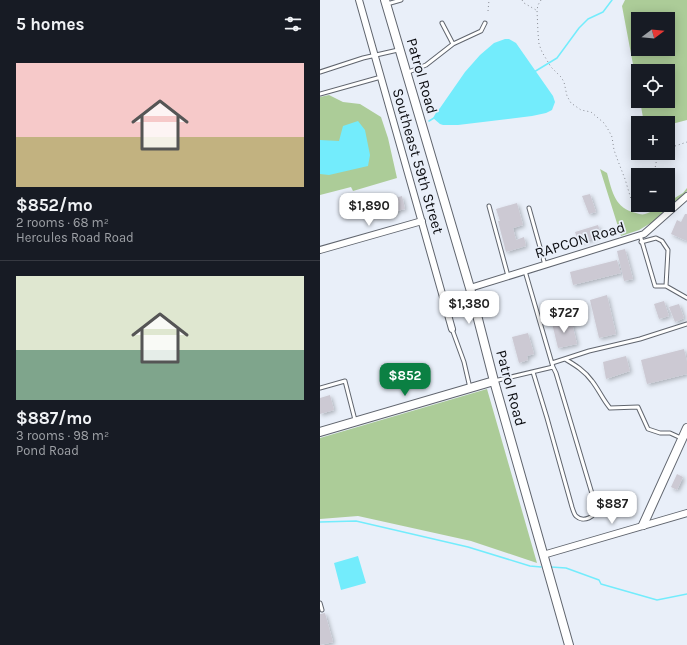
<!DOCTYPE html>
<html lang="en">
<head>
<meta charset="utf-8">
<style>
	body { margin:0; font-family:Karla,sans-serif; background:#242831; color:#f1f3f6; height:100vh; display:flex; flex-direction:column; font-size:15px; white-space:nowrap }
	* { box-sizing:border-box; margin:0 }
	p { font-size:13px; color:#9ea1a6 }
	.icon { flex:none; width:22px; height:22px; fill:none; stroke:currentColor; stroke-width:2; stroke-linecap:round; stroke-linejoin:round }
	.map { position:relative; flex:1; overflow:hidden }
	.side { display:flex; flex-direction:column; background:#171b24; width:320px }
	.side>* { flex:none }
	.needle { width:26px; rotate:74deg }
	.tools { position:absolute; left:311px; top:12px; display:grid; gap:8px }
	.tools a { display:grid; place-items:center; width:44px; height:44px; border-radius:0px; background:#171b24; box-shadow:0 2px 10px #0003; font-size:20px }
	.price { position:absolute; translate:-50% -34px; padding:0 9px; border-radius:8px; background:#fff; color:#222; font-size:13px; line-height:26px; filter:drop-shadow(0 1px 2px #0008) }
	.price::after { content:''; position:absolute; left:50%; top:24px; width:12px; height:9px; margin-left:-6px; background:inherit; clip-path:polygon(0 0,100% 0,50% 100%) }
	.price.active { background:#0b8043; color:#fff }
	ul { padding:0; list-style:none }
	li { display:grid; align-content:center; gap:8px; height:212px; padding:0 16px }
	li+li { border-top:1px solid #363941 }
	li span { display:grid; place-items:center; height:124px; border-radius:0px; color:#555 }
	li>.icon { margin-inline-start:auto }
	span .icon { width:72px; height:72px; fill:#fffc; stroke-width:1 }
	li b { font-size:17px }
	h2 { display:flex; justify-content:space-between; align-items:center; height:48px; padding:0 16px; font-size:17px }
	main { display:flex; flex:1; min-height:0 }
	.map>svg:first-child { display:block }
</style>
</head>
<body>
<main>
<section class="side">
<h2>5 homes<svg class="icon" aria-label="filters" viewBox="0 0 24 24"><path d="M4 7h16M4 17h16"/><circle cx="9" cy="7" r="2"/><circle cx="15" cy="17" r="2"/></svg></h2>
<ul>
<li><span style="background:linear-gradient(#f6c9c9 60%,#c2b280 0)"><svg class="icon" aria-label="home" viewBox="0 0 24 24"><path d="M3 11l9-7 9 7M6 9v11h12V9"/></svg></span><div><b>$852/mo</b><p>2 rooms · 68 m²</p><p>Hercules Road Road</p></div></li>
<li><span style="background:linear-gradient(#dfe7d0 60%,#7fa58c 0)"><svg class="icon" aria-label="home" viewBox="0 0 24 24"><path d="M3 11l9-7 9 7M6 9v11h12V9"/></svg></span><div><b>$887/mo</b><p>3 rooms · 98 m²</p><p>Pond Road</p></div></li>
</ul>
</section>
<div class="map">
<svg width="367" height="645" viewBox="0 0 367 645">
	<defs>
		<filter id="shadow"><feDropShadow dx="2" dy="2" stdDeviation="2" flood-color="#0004"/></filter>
	</defs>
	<rect width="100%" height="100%" fill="#e9eff9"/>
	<path fill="#accc98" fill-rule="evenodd" d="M305 0H367V120L348 125V123H324L320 101H348V71H318V91L302 6ZM318 19H348V49H318Z
		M9 95 23 102 40 104 61 117 68 138 77 178 33 191 31 187 0 195V97Z
		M280 169 287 173C292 191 295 209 316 213 319 214 322 215 325 214 333 212 340 205 348 205V202L363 193 367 188V191L336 220 319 230 301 236Z
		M167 389 217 563 151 541 38 516 0 519V438Z"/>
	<path fill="#73ecfc" d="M185 39H189L196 43 233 96 235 102 232 110 226 113 212 116 138 125H123L120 124 113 118 117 111 120 108 145 72 160 55 174 43Z
		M38 121 45 130 50 155 48 166 9 175 0 174V140L19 141 23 126Z
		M38 556 46 583 21 590 14 563Z"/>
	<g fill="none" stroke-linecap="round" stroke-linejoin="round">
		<path stroke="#73ecfc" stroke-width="1.5" d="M214 72 237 58 259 28 268 19 283 12 292 0
			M109 121 114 118
			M0 522 36 521 148 547 210 566 221 567
			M231 567 246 568 279 580 281 584 337 600 367 594"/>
	</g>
	<path fill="#ccc9d3" filter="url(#shadow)" d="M270 194 276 212 269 214 262 196Z
		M82 196 85 209 54 217 50 205Z
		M197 203 203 225 193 228 196 240 204 237 206 246 186 252 178 221H180L176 209Z
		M365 214H367V241L351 234 357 220 361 222Z
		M278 225 281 234 274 236 275 238 261 242 259 237 257 238 255 232Z
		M305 249 313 279 304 281 297 251Z
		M297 260 301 273 253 285 250 272Z
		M287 295 296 334 279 338 270 300Z
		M344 301 349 316 339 319 334 304Z
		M359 304 364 318 355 322 349 307Z
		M251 319 257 344 238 348 232 323Z
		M208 333 214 354 207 356 208 360 199 363 192 337Z
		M364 349 367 362V374L327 384 321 360Z
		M306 356 310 371 286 379 283 362Z
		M10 395 14 410 0 414V398Z
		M357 474 363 477 357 490 351 487Z
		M5 613 13 642 0 645V614Z"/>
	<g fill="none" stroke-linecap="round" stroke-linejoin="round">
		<defs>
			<path id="service" d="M67 4 81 0
				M122 23 133 44
				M0 72 43 58 78 50
				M86 73 106 65 133 44 161 31 165 23
				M0 94 61 77
				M169 206 188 276
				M209 208 225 265
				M320 235 335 286H346L367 298
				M321 242 336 238 342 241 348 250 346 286
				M132 329 144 362 150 388
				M245 359C255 365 265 371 272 381 279 390 283 400 290 408L318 407 328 429 340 433H350L361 438
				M232 363 269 351 320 339 367 324
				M213 372 227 418 252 507C253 510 254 514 256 516 263 523 277 517 276 507L236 373 233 367
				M174 381 233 367 205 271
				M0 388 25 381 35 420
				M0 603 2 610"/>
			<path id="minor" d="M39 0 132 329
				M0 250 102 221
				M150 288 324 234 367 196
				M223 555 367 513"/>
			<path id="tertiary" d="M65 0 150 288 174 381 249 645
				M0 432 174 381
				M323 525 367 428"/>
		</defs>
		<use href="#service" stroke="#60656e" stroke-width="5"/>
		<use href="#minor" stroke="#60656e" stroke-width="8"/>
		<use href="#tertiary" stroke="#60656e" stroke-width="10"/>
		<path stroke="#888b93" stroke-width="1" stroke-dasharray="1 3" stroke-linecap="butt" d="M202 0 204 3 216 10
			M221 0 218 5 217 10 218 33 219 44 222 52 231 67 241 77 244 82 247 96 251 103 261 110 271 112 284 123 289 131 292 137 294 150 298 161 305 179 311 199 315 202 318 203
			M168 11 169 0
			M348 150 355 146 367 142
			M335 175C335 167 335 158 343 153"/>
		<use href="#service" stroke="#fff" stroke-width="3"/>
		<use href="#minor" stroke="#fff" stroke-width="6"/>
		<use href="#tertiary" stroke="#fff" stroke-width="8"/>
	</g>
	<g text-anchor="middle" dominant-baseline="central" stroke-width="3.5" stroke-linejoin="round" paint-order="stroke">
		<g font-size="15" fill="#0c0d11" stroke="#e9eff9">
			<text transform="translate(102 76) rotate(74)">Patrol Road</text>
			<text transform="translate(98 161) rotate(74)">Southeast 59th Street</text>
			<text transform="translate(260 240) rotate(-17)">RAPCON Road</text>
			<text transform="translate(191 388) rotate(75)">Patrol Road</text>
		</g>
	</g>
</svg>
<div class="tools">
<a><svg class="needle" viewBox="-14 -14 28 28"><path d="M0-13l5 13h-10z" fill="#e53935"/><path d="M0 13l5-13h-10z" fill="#9ea1a6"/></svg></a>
<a><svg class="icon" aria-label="locate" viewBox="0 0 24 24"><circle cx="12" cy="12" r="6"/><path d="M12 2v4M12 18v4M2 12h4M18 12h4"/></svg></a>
<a>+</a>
<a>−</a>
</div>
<b class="price" style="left:49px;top:227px">$1,890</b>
<b class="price" style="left:149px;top:325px">$1,380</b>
<b class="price" style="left:244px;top:334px">$727</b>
<b class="price active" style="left:85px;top:397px">$852</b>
<b class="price" style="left:292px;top:525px">$887</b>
</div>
</main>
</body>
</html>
